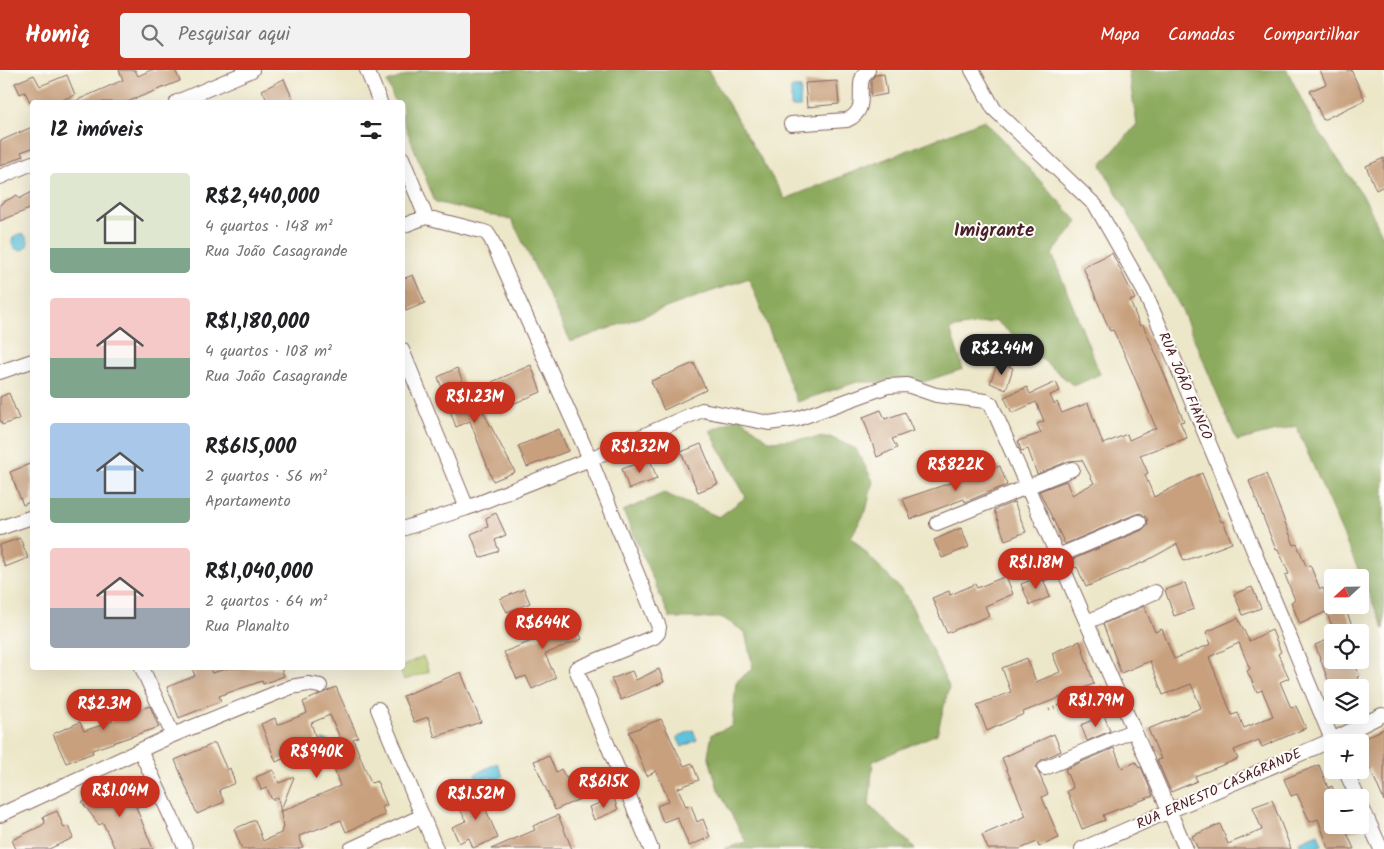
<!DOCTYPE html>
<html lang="pt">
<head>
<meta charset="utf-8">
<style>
	body { margin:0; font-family:Kalam,sans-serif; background:#f2f2f2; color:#202124; height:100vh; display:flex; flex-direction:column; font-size:19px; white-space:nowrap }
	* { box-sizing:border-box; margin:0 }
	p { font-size:16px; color:#757577 }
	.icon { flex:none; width:28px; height:28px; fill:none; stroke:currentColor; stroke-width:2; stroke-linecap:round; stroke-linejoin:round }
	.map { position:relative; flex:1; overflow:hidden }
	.drawer { position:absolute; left:30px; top:30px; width:375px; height:570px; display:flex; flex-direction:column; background:#fff; border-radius:5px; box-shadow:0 5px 20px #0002 }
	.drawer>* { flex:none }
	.needle { width:32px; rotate:248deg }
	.fabs { position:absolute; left:1324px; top:499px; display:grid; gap:10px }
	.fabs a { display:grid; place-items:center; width:45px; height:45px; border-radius:5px; background:#fff; box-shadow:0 5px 20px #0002; font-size:25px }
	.price { position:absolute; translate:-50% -42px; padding:0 11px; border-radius:18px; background:#c8321e; color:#fff; font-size:16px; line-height:32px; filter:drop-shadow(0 1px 2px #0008) }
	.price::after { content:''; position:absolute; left:50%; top:30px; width:15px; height:11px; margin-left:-8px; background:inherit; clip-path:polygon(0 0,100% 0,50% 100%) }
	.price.on { background:#222; color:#fff }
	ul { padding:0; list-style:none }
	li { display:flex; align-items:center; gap:15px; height:125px; padding:0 20px }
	li span { display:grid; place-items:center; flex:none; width:140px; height:100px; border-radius:5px; color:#555 }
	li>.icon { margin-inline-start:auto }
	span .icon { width:60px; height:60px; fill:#fffc; stroke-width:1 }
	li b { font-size:21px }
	h2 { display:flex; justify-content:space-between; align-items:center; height:60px; padding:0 20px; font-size:21px }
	header { display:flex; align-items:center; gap:30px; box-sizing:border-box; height:70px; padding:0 25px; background:#c8321e; color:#fff }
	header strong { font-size:24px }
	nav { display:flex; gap:28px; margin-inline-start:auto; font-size:18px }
	.search { width:350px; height:45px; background:#f2f2f2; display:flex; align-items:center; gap:12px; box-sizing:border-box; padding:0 18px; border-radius:5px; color:#757577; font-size:19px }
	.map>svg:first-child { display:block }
</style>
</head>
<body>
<header>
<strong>Homiq</strong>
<div class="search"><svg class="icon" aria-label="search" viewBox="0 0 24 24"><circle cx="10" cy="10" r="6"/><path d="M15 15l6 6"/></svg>Pesquisar aqui</div>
<nav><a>Mapa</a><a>Camadas</a><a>Compartilhar</a></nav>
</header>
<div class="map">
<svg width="1384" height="779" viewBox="0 0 1384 779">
	<rect width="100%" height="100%" fill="#fdfcf7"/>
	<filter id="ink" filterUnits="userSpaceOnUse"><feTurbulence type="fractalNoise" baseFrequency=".02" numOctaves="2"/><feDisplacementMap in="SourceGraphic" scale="10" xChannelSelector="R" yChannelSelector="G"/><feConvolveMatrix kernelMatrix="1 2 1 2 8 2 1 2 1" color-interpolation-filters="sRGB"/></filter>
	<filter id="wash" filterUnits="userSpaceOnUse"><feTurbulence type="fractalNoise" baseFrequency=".0096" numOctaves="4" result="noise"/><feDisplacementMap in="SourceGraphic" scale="20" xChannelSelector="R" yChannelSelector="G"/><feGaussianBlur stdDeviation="1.12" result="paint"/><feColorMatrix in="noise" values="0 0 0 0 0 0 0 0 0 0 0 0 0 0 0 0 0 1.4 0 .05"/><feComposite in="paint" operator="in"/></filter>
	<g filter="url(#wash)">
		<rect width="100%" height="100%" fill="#ede7c9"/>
		<path fill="#b1c569" stroke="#7e724a" d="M423 586 429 602 404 610 399 598Z"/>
		<path fill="#8caa5d" stroke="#6b6444" d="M422 0H708L785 129 984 50 1078 152 1052 184 1100 304 1074 316 996 251 950 259 963 299 923 312H857L797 332 749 208 571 272 512 150 435 132 403 50 402 32H395L387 12Z
			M1128 0H1287L1313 53 1364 127 1384 168V559L1296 356 1237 371 1181 238 1101 95 1137 54Z
			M739 347 770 371 830 367 856 379 873 411 866 441 851 467 907 526 949 617 937 664 873 691 869 735 916 779H724L746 772 718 719 708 685 712 664 732 656 736 612 753 598 745 562 723 548H670L623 441 664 423 719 447 746 427 710 361Z"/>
		<path fill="#5fc3dd" stroke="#547184" d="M791 18H801L800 37H791Z
			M12 172a8 8 0 1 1 16 0a8 8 0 1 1-16 0Z
			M693 660 697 670 682 677 677 667Z
			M323 669 336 675 333 683 319 677Z
			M497 693 503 706 493 711 491 706 478 712 475 704Z
			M1318 764 1322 775 1313 779H1302L1299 772Z"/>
		<g id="blocks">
			<path fill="#c8a07e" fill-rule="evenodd" d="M119 0H135L138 6 151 0H175L180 11 127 32H73L123 10Z
				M1320 0H1351L1365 30 1323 50 1310 21 1326 14Z
				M884 4 887 24 871 27V10L875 5Z
				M34 5 40 16 67 5 75 25 56 32H30L25 22 20 24 15 13Z
				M284 9 294 32H268L262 20Z
				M837 11 839 34 807 37 805 13Z
				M32 57V78L21 82 23 86 0 96V71Z
				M1384 88V116L1376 120 1366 96Z
				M32 122V138L0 151V134L17 125 19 129Z
				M1112 183 1135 229 1130 231 1140 256 1143 255 1153 277 1184 351 1180 352 1187 368 1140 385 1148 403 1145 405 1154 427 1202 403 1221 452 1223 451 1232 473 1184 491 1177 474 1146 491 1086 517 1077 497 1075 498 1071 490 1142 460 1148 454 1147 448 1141 443 1136 444 1065 474 1039 421 1066 411 1072 425 1094 413 1082 390 1069 391 1037 404 1028 379 1021 381 1018 371 1041 363 1037 354 1044 351 1036 332 1012 343 1004 327 1027 317 1030 324 1056 312 1060 321 1050 325 1054 334 1057 332 1062 343 1088 333 1103 374 1127 364 1129 370 1156 358 1125 285 1113 260 1110 261 1083 197Z
				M413 205 425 233 406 241 402 232V209Z
				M998 292 1013 298 1006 320 990 313Z
				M694 293 706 320 664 340 651 311Z
				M531 295 541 322 503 338 492 312Z
				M457 298 472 333 477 330 515 402 493 411 470 351 456 357 438 307Z
				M9 323 19 349 2 355 0 349V327Z
				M881 340 885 349 905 342 913 361 892 369 897 378 877 387 863 347Z
				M559 359 568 381 527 397 518 376Z
				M701 374 718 414 698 422 681 382Z
				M650 389 657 409 629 419 622 399Z
				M32 393V431L23 435 10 402Z
				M1000 396 1007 415 965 432 964 429 911 449 903 429 956 411 955 409 974 401 976 405Z
				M1266 404 1294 475 1297 474 1306 496 1310 495 1320 519 1323 518 1332 539 1300 554 1291 532 1295 530 1285 505 1289 504 1278 479 1276 480 1249 411Z
				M1014 432 1026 462 1005 470 994 440Z
				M496 443 506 465 495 470 499 481 480 488 471 464 488 457 486 448Z
				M961 458 969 477 942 488 934 470Z
				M20 468 28 488 5 497 0 484V475Z
				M1048 489 1054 507 1044 511 1037 494Z
				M1006 506 1013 524 985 536 989 546 947 563 932 528 949 521 950 525 975 514 977 518Z
				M1042 506 1050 527 1030 535 1021 514Z
				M1185 513 1194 539 1174 546 1165 520Z
				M1252 517 1261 538 1243 545 1234 524Z
				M524 519 530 533 507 542 500 529Z
				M1144 536 1155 562 1162 559 1174 589 1211 574 1206 562 1238 548 1249 571 1272 560 1281 582 1278 584 1289 608 1280 612 1291 638 1296 636 1306 658 1262 677 1259 670 1234 680 1238 689 1195 706 1197 711 1171 722 1157 690 1161 689 1148 659 1201 638 1191 614 1163 625 1150 591 1121 603 1103 554ZM1239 573 1250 599 1247 601 1257 622 1262 620 1273 646 1244 658 1238 643 1232 645 1209 587Z
				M1344 536 1353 558 1342 562H1335L1327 544Z
				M569 540 582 569 545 584 556 608 532 619 526 606 517 609 504 582 549 564 543 551Z
				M1332 568V590H1353L1360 606 1357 607 1362 618H1331L1315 575Z
				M1080 571 1094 614 1023 642 1024 644 987 661 977 635 1011 622 1002 598 1027 588 1036 612 1060 602 1052 583Z
				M192 598H210L212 603 229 598H281L284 606 263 614 262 611 219 626 221 631 179 648 167 617 195 606Z
				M659 599 664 612 621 630 611 609 632 601 636 610Z
				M461 602 481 652 435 667 428 647 414 652 403 626Z
				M336 617 358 667 353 669 371 713 377 711 387 735 382 737 385 745 346 762 341 750 299 766 303 777 297 779H242L234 759 255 750 263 771 281 763 283 756 278 727 272 730 267 718 261 720 256 707 273 700 279 713 294 707 280 742 340 716 330 688 346 682 330 645 311 653 316 668 314 674 276 692 261 654 275 648 277 655 307 643 303 632Z
				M108 627 130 644 150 636 159 657 92 680 93 683 66 693 53 664 80 652 84 661 113 651 97 637Z
				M1104 645 1110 661 1087 671 1081 655Z
				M661 649 684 696 692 693 699 710 678 718 686 737 691 735 697 752 703 749 710 767 689 776 677 747 663 752 657 736 669 731 656 701 647 706 629 662Z
				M1384 659V731L1370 698 1363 700 1360 692V670Z
				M1054 664 1061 681 1041 690 1036 697 1048 724 1042 727 1059 768 1039 777 1037 772 1020 779H988L982 765 1026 746 1002 688Z
				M215 673 227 700 230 698 235 713 219 720 224 732 197 744 175 690Z
				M1114 678 1122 698 1136 692 1139 698 1141 697 1153 726 1103 745 1105 750 1082 759 1067 721 1073 718 1065 699Z
				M549 686 556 702 561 699 566 708 576 703 581 714 573 716 580 729 555 740 534 691Z
				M1319 695 1328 718 1332 716 1337 728H1332V755H1360L1362 758 1347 763 1354 779H1329L1318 749 1310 752 1297 724 1291 726 1284 709Z
				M131 712 141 735 136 737 153 779H115L103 753 99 755 82 732Z
				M487 720 492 732 484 735 498 768 473 778 469 768 459 773 452 757 466 751 457 733Z
				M614 728 618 740 594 750 589 737Z
				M1272 730 1291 779H1198L1192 766 1220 754 1228 774 1262 760 1253 737Z
				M57 741 64 758 68 756 73 768 49 779H16L12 770 41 756 45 753 43 747Z
				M558 745 572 779H491L535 760 533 756Z"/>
		</g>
	</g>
	<g filter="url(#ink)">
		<use href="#blocks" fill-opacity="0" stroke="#836562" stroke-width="1"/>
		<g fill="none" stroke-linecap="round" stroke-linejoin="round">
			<defs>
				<path id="minor" d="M367 0 380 32
					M972 0 994 39 1096 136 1144 221 1172 284 1333 672
					M177 32 252 0
					M791 54 847 50C873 38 851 15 868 0
					M402 88 426 147
					M0 107 32 93
					M426 147 481 161 487 163 491 169 590 389 659 557 658 563 654 567 576 599 651 779
					M402 156 426 147
					M402 280 467 438
					M0 302 32 291
					M937 453 1072 399
					M0 458 32 447
					M402 459 467 438 590 389 702 340 769 353 797 349 888 316 907 315 936 325 986 331 991 334 1186 779
					M1058 486 1139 452
					M1087 552 1155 522
					M142 598 173 665
					M378 639 436 779
					M140 680 186 779
					M1045 698 1134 660
					M1345 700 1358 728
					M1360 733 1381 779
					M0 745 173 665 291 617 308 614 320 616
					M351 779 422 746
					M1082 779 1332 670 1382 645"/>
			</defs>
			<use href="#minor" stroke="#836562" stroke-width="16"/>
			<path stroke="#836562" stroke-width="2.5" stroke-dasharray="1 4" stroke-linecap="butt" d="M1049 640 1102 616"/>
			<use href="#minor" stroke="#fff" stroke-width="14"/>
		</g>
	</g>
	<g text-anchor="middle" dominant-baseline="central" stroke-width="4" stroke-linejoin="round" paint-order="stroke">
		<g font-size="14" fill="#4a1f2b" stroke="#fdfcf7">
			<text transform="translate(1185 316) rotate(67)">RUA JOÃO FIANCO</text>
			<text transform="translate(1219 719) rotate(-24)">RUA ERNESTO CASAGRANDE</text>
		</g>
		<g font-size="19" font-weight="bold" fill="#4a1f2b" stroke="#fdfcf7">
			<text x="994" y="161">Imigrante</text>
		</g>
	</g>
</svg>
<div class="fabs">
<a><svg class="needle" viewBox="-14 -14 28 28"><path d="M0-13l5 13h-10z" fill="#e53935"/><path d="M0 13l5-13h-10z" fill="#757577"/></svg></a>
<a><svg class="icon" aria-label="locate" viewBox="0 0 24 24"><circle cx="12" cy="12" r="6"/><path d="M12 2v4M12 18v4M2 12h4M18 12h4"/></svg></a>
<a><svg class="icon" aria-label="layers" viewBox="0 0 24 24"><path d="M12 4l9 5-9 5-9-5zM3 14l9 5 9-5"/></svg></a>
<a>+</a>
<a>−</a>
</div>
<b class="price on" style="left:1002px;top:306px">R$2.44M</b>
<b class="price" style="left:475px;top:354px">R$1.23M</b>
<b class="price" style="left:640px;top:404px">R$1.32M</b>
<b class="price" style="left:956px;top:422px">R$822K</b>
<b class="price" style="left:1036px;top:520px">R$1.18M</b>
<b class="price" style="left:543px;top:580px">R$644K</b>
<b class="price" style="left:1096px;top:658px">R$1.79M</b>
<b class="price" style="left:104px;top:661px">R$2.3M</b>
<b class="price" style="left:317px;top:709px">R$940K</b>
<b class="price" style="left:604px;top:739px">R$615K</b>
<b class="price" style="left:120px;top:748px">R$1.04M</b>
<b class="price" style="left:476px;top:751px">R$1.52M</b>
<section class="drawer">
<h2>12 imóveis<svg class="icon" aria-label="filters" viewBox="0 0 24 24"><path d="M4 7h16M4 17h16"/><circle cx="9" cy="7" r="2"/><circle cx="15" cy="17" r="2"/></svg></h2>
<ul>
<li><span style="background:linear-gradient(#dfe7d0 75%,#7fa58c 0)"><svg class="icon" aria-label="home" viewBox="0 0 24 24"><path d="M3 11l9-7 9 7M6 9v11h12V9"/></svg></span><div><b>R$2,440,000</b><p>4 quartos · 148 m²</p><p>Rua João Casagrande</p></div></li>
<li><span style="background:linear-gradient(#f6c9c9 60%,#7fa58c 0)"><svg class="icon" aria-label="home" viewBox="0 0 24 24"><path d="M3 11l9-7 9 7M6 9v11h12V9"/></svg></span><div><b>R$1,180,000</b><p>4 quartos · 108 m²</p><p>Rua João Casagrande</p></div></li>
<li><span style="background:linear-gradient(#a9c7e8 75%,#7fa58c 0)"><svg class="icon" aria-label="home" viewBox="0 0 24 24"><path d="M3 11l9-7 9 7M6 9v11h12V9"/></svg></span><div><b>R$615,000</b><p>2 quartos · 56 m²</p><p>Apartamento</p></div></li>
<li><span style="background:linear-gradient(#f6c9c9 60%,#9aa5b1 0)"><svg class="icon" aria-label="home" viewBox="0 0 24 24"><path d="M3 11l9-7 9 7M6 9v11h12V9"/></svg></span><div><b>R$1,040,000</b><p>2 quartos · 64 m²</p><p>Rua Planalto</p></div></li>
</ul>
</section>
</div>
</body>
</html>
